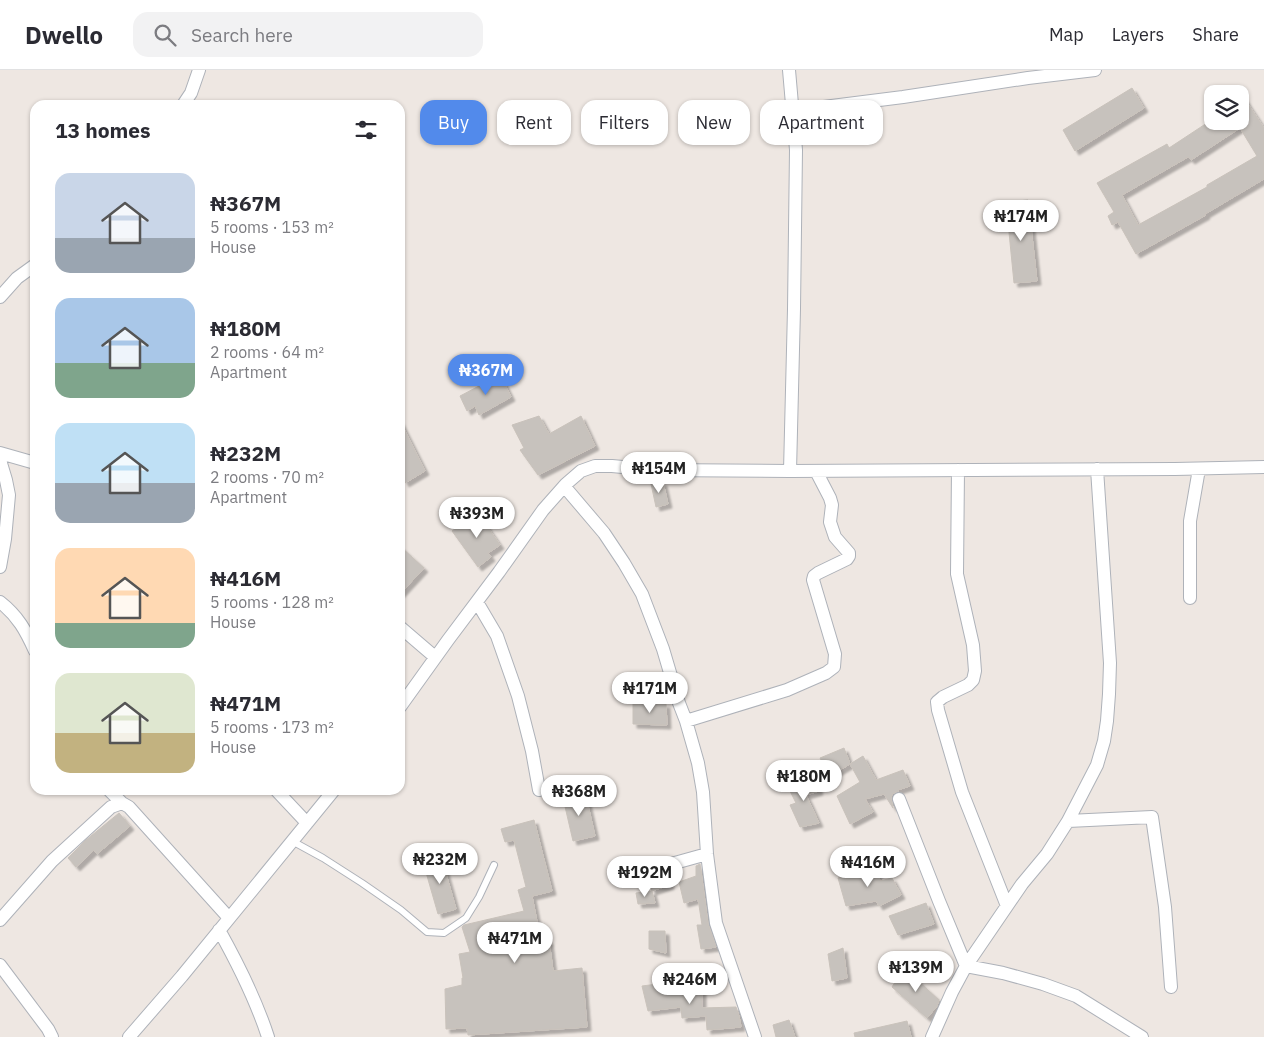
<!DOCTYPE html>
<html lang="en">
<head>
<meta charset="utf-8">
<style>
	body { margin:0; font-family:"IBM Plex Sans",sans-serif; background:#f2f2f3; color:#2b2b33; height:100vh; display:flex; flex-direction:column; font-size:19px; white-space:nowrap }
	* { box-sizing:border-box; margin:0 }
	p { font-size:16px; color:#7c7c81 }
	.icon { flex:none; width:28px; height:28px; fill:none; stroke:currentColor; stroke-width:2; stroke-linecap:round; stroke-linejoin:round }
	.map { position:relative; flex:1; overflow:hidden }
	.sheet { position:absolute; left:30px; top:30px; width:375px; height:695px; display:flex; flex-direction:column; background:#fff; border-radius:15px; box-shadow:0 1px 4px #0004 }
	.sheet>* { flex:none }
	.banner { position:absolute; left:420px; top:30px; width:475px; height:45px; display:flex; gap:10px }
	.buttons { position:absolute; left:1204px; top:15px; display:grid; gap:10px }
	.buttons a { display:grid; place-items:center; width:45px; height:45px; border-radius:10px; background:#fff; box-shadow:0 1px 4px #0004; font-size:25px }
	.price { position:absolute; translate:-50% -42px; padding:0 11px; border-radius:18px; background:#fff; color:#222; font-size:16px; line-height:32px; filter:drop-shadow(0 1px 2px #0008) }
	.price::after { content:''; position:absolute; left:50%; top:30px; width:15px; height:11px; margin-left:-8px; background:inherit; clip-path:polygon(0 0,100% 0,50% 100%) }
	.price.selected { background:#528aeb; color:#fff }
	ul { padding:0; list-style:none }
	li { display:flex; align-items:center; gap:15px; height:125px; padding:0 25px }
	li span { display:grid; place-items:center; flex:none; width:140px; height:100px; border-radius:15px; color:#555 }
	li>.icon { margin-inline-start:auto }
	span .icon { width:60px; height:60px; fill:#fffc; stroke-width:1 }
	li b { font-size:21px }
	h2 { display:flex; justify-content:space-between; align-items:center; height:60px; padding:0 25px; font-size:21px }
	.pill { padding:0 18px; border-radius:15px; background:#fff; box-shadow:0 1px 4px #0004; font-size:18px; line-height:45px }
	.pill.selected { background:#528aeb; color:#fff }
	header { display:flex; align-items:center; gap:30px; box-sizing:border-box; height:70px; padding:0 25px; background:#fff; border-bottom:1px solid #e1e1e2 }
	header strong { font-size:24px }
	nav { display:flex; gap:28px; margin-inline-start:auto; font-size:18px }
	.search { width:350px; height:45px; background:#f2f2f3; display:flex; align-items:center; gap:12px; box-sizing:border-box; padding:0 18px; border-radius:15px; color:#7c7c81; font-size:19px }
	.map>svg:first-child { display:block }
</style>
</head>
<body>
<header>
<strong>Dwello</strong>
<div class="search"><svg class="icon" aria-label="search" viewBox="0 0 24 24"><circle cx="10" cy="10" r="6"/><path d="M15 15l6 6"/></svg>Search here</div>
<nav><a>Map</a><a>Layers</a><a>Share</a></nav>
</header>
<div class="map">
<svg width="1264" height="967" viewBox="0 0 1264 967">
	<defs>
		<filter id="shadow"><feDropShadow dx="4" dy="4" stdDeviation="1" flood-color="#0004"/></filter>
	</defs>
	<rect width="100%" height="100%" fill="#eee7e2"/>
	<path fill="#c7c2bd" stroke="#c9c2bb" fill-rule="evenodd" filter="url(#shadow)" d="M1132 18 1144 38 1075 81 1063 60Z
		M1240 22 1264 58V109L1205 144 1206 145 1136 184 1118 152 1112 155 1108 146 1114 142 1097 113 1167 74 1169 78 1210 51H1240ZM1240 58 1257 86 1207 115V117L1138 155 1122 125 1188 87 1191 90Z
		M1028 130 1037 211 1014 213 1006 132Z
		M500 305 511 327 479 345 475 336 467 341 460 326Z
		M539 346 549 364 581 346 595 376 538 405 520 380 524 378 512 355Z
		M400 351 425 401 405 413 400 402Z
		M663 412 668 434 656 437 651 414Z
		M478 443 500 475 488 483 491 487 478 497 452 461Z
		M400 476 424 498 400 524Z
		M633 634H666L667 655 633 654Z
		M844 678 850 694 830 706 820 688Z
		M863 686 876 710 903 700 910 716 898 720 899 721 896 722 892 724 891 728 893 738 884 724 865 729 873 742 850 754 837 726 860 712 850 694Z
		M815 707 819 721 806 725 819 753 800 757 790 735 796 733 788 717Z
		M585 722 595 766 573 771 563 728Z
		M119 743 130 756 97 784 94 780 76 797 68 788 86 770Z
		M534 750 552 821 532 826 541 872 549 870 553 901 582 898 587 957 468 965 467 958 446 959 445 919 462 915V908H463L459 884 470 882 462 857 464 855 524 841 518 820 526 817 514 770 505 772 501 759Z
		M441 786 456 839 438 844 423 792Z
		M700 794 708 854 716 877 701 879 697 855H702L698 829 684 833 679 812 696 806V796Z
		M875 795 880 811 892 808 901 825 879 836 876 831 846 836 838 808 858 802 859 806Z
		M668 803 670 815 652 821 648 809Z
		M652 821 655 833 638 834 636 823Z
		M926 833 934 854 898 865 889 846Z
		M649 861H665L666 883 649 879Z
		M843 878 847 908 832 911 828 884Z
		M904 898 939 930 937 936 927 948 892 917Z
		M665 913 666 917 702 918V938L736 937 739 946 741 957 707 960 706 946 682 948 681 937 648 941 642 916Z
		M789 950 795 967H776L773 955Z
		M907 951 911 967H855L854 963Z"/>
	<g fill="none" stroke-linecap="round" stroke-linejoin="round">
		<defs>
			<path id="service" d="M292 771 323 788 362 813 401 840 427 862 444 863 466 848 479 827 494 795"/>
			<path id="minor" d="M789 0 796 80 794 239 790 401
				M183 35 191 23 199 0
				M792 41 903 27 1028 8 1095 0
				M0 227 17 208 35 195
				M0 383 35 393
				M0 390 6 410 9 425 5 469 0 497
				M958 400 957 504 973 575 975 601 973 610 968 615 943 627 937 632 938 640 962 722 1007 836
				M564 416 604 463 624 493 642 524 663 579 679 633 686 651 698 693 703 722 707 784 716 853 755 967
				M1190 528V451L1199 399
				M0 532C18 546 26 561 35 581
				M477 532 497 566 518 626 532 681 539 720
				M400 557 435 587
				M400 637 448 570 499 502 543 440 566 414 581 401 595 396H612L654 400 790 401 1175 399 1264 397
				M686 651 787 620 826 603 834 597 835 584 813 510 814 506 818 503 847 489 849 486V483L835 467 830 452 832 435 830 428 816 401
				M109 720 122 733
				M276 720 307 753
				M899 729 939 831 966 896 1003 903 1043 914 1076 926 1142 967
				M1068 751 1152 747 1165 837 1171 917
				M628 806 707 784
				M0 850 52 791 111 737 122 733 129 737 229 848
				M219 860C238 894 256 930 268 967
				M0 895 48 959 52 967
				M129 967 182 906 334 720
				M932 967 952 922 966 896 1022 814 1047 784 1068 751 1097 695 1104 671 1107 651 1109 624 1110 593 1097 399"/>
		</defs>
		<use href="#service" stroke="#aeb2b9" stroke-width="8"/>
		<use href="#minor" stroke="#aeb2b9" stroke-width="14"/>
		<use href="#service" stroke="#fff" stroke-width="6"/>
		<use href="#minor" stroke="#fff" stroke-width="12"/>
	</g>
</svg>
<div class="buttons">
<a><svg class="icon" aria-label="layers" viewBox="0 0 24 24"><path d="M12 4l9 5-9 5-9-5zM3 14l9 5 9-5"/></svg></a>
</div>
<b class="price" style="left:1021px;top:172px">₦174M</b>
<b class="price selected" style="left:486px;top:326px">₦367M</b>
<b class="price" style="left:659px;top:424px">₦154M</b>
<b class="price" style="left:477px;top:469px">₦393M</b>
<b class="price" style="left:650px;top:644px">₦171M</b>
<b class="price" style="left:804px;top:732px">₦180M</b>
<b class="price" style="left:579px;top:747px">₦368M</b>
<b class="price" style="left:440px;top:815px">₦232M</b>
<b class="price" style="left:868px;top:818px">₦416M</b>
<b class="price" style="left:645px;top:828px">₦192M</b>
<b class="price" style="left:515px;top:894px">₦471M</b>
<b class="price" style="left:916px;top:923px">₦139M</b>
<b class="price" style="left:690px;top:935px">₦246M</b>
<div class="banner">
<a class="pill selected">Buy</a>
<a class="pill">Rent</a>
<a class="pill">Filters</a>
<a class="pill">New</a>
<a class="pill">Apartment</a>
</div>
<section class="sheet">
<h2>13 homes<svg class="icon" aria-label="filters" viewBox="0 0 24 24"><path d="M4 7h16M4 17h16"/><circle cx="9" cy="7" r="2"/><circle cx="15" cy="17" r="2"/></svg></h2>
<ul>
<li><span style="background:linear-gradient(#c9d6e8 65%,#9aa5b1 0)"><svg class="icon" aria-label="home" viewBox="0 0 24 24"><path d="M3 11l9-7 9 7M6 9v11h12V9"/></svg></span><div><b>₦367M</b><p>5 rooms · 153 m²</p><p>House</p></div></li>
<li><span style="background:linear-gradient(#a9c7e8 65%,#7fa58c 0)"><svg class="icon" aria-label="home" viewBox="0 0 24 24"><path d="M3 11l9-7 9 7M6 9v11h12V9"/></svg></span><div><b>₦180M</b><p>2 rooms · 64 m²</p><p>Apartment</p></div></li>
<li><span style="background:linear-gradient(#bfe0f5 60%,#9aa5b1 0)"><svg class="icon" aria-label="home" viewBox="0 0 24 24"><path d="M3 11l9-7 9 7M6 9v11h12V9"/></svg></span><div><b>₦232M</b><p>2 rooms · 70 m²</p><p>Apartment</p></div></li>
<li><span style="background:linear-gradient(#ffd9b3 75%,#7fa58c 0)"><svg class="icon" aria-label="home" viewBox="0 0 24 24"><path d="M3 11l9-7 9 7M6 9v11h12V9"/></svg></span><div><b>₦416M</b><p>5 rooms · 128 m²</p><p>House</p></div></li>
<li><span style="background:linear-gradient(#dfe7d0 60%,#c2b280 0)"><svg class="icon" aria-label="home" viewBox="0 0 24 24"><path d="M3 11l9-7 9 7M6 9v11h12V9"/></svg></span><div><b>₦471M</b><p>5 rooms · 173 m²</p><p>House</p></div></li>
</ul>
</section>
</div>
</body>
</html>
